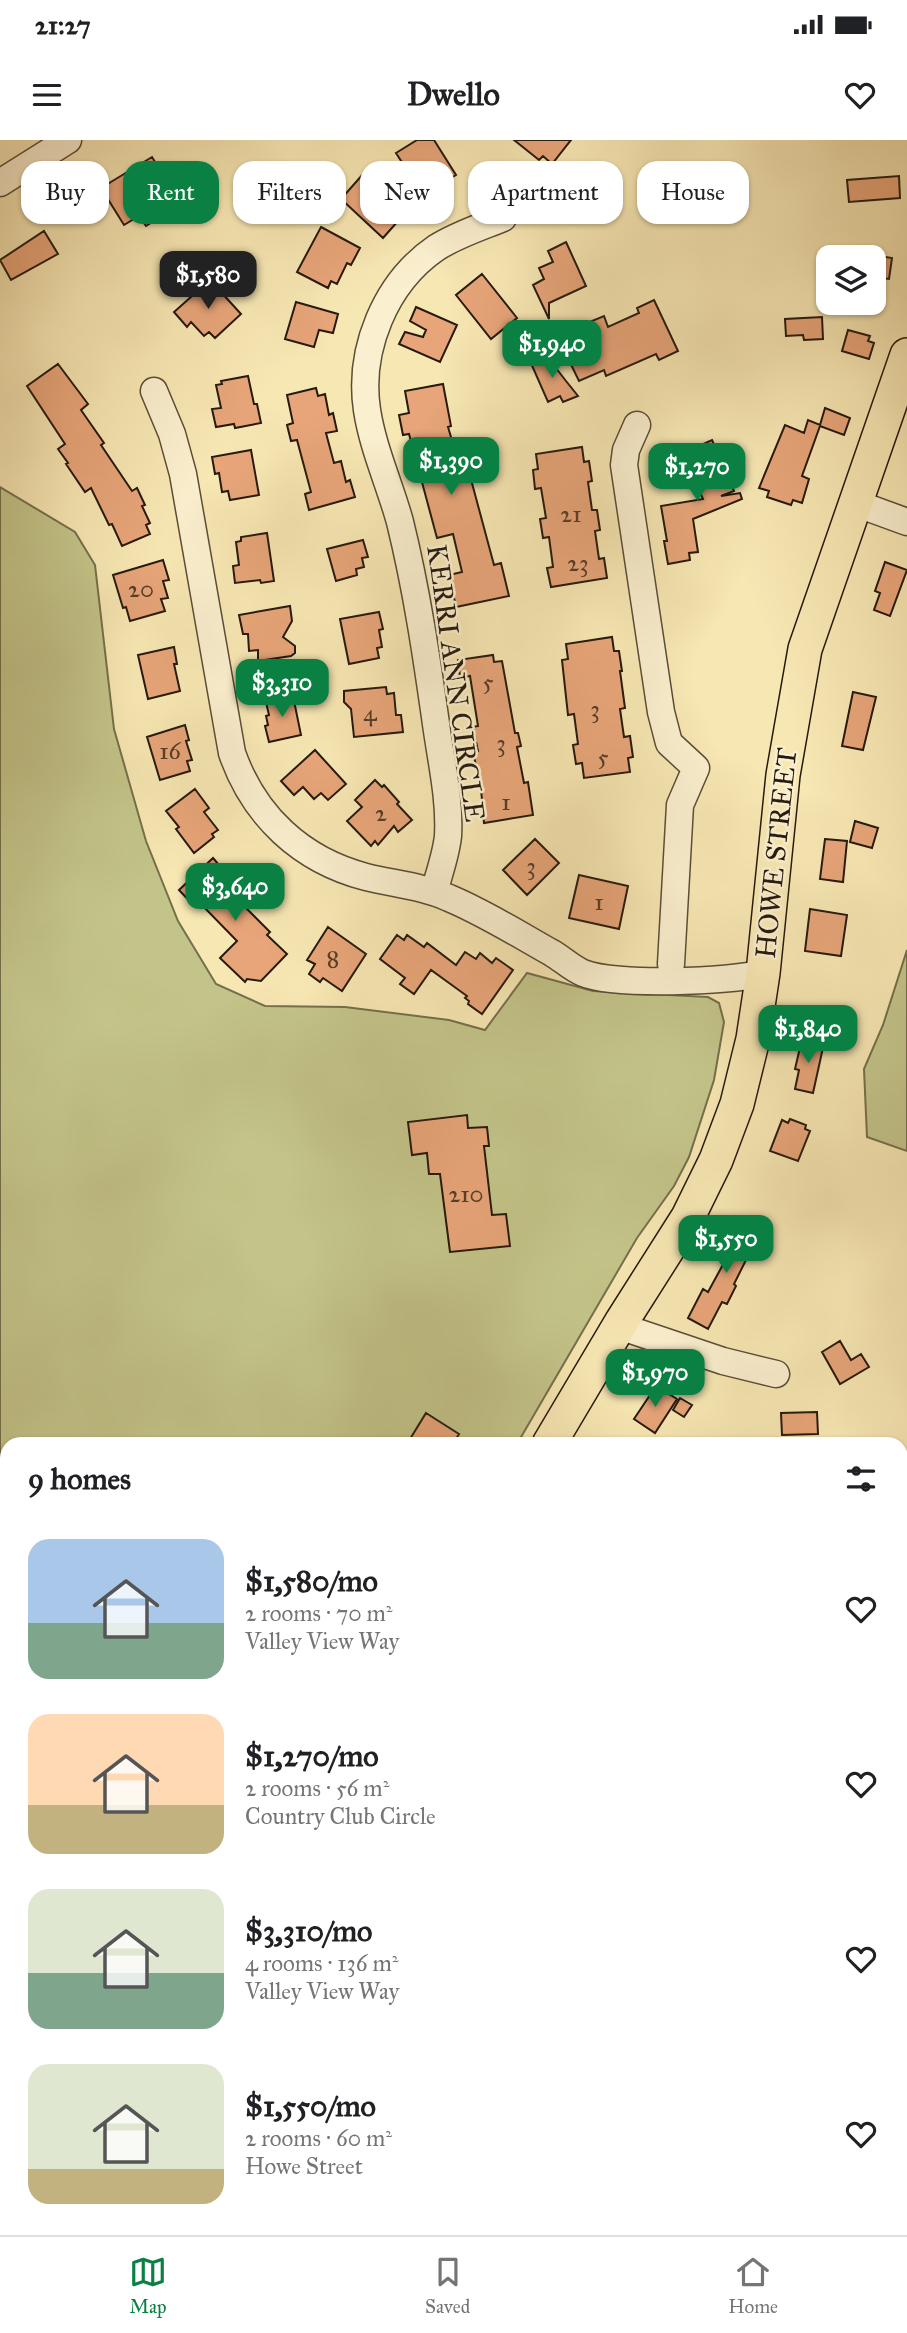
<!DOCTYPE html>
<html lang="en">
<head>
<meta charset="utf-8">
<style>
	body { margin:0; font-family:"IM FELL Great Primer",serif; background:#f6f6f6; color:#202124; height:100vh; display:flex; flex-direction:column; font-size:26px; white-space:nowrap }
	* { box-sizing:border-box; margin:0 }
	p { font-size:23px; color:#757577 }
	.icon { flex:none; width:38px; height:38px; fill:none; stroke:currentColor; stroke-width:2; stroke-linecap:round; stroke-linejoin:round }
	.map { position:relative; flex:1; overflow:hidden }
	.details { position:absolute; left:0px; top:1297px; width:908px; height:800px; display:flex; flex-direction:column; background:#fff; border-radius:21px 21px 0 0; box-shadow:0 2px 5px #0004 }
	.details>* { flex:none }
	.guide { position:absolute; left:21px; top:21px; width:866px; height:63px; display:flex; gap:14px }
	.fabs { position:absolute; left:816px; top:105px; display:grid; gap:14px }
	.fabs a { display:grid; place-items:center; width:70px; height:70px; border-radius:14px; background:#fff; box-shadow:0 2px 5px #0004; font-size:35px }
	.price { position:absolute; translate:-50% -60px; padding:0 16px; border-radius:14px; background:#0b8043; color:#fff; font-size:23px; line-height:46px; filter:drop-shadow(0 2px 4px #0008) }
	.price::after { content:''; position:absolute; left:50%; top:42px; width:21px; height:16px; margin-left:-10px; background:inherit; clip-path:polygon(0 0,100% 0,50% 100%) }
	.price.active { background:#222; color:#fff }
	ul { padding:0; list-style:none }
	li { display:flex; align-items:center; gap:21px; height:175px; padding:0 28px }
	li span { display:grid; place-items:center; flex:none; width:196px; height:140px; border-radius:21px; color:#555 }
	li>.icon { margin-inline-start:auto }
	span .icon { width:84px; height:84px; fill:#fffc; stroke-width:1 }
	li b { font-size:30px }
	h2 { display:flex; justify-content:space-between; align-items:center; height:84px; padding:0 28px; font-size:30px }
	.tag { padding:0 24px; border-radius:21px; background:#fff; box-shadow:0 2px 5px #0004; font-size:24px; line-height:63px }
	.tag.active { background:#0b8043; color:#fff }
	.status { display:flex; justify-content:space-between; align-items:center; height:49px; padding:0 35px; background:#fff; direction:ltr }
	.status svg { height:19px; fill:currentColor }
	header { display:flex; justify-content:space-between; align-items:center; height:91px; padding:0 28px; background:#fff; font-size:32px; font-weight:700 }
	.tabs { display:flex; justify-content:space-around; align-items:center; height:98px; border-top:2px solid #e0e0e0; background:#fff; font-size:19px; color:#757577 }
	.tabs a { display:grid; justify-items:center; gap:4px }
	.tabs .active { color:#0b8043 }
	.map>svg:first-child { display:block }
</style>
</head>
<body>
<div class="status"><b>21:27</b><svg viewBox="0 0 49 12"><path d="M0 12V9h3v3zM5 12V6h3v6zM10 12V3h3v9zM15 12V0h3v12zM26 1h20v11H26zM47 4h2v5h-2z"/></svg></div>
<header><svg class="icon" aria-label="menu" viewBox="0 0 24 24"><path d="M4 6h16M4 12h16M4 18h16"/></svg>Dwello<svg class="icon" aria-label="heart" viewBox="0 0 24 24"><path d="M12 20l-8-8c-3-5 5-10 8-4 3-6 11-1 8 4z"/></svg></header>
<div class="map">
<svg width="907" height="2095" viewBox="0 0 907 2095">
	<rect width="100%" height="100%" fill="#f7e7b3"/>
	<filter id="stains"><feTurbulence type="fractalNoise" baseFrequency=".00286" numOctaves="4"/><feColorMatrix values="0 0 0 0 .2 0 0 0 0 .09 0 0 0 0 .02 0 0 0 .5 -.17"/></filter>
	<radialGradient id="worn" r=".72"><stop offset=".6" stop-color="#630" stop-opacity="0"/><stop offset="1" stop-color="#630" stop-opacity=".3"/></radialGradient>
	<path fill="#c3c489" stroke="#746f4c" stroke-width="2" d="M0 347 75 392 95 425 114 589 146 701 178 781 216 844 265 866 345 867 449 880 485 890 527 833 593 851 708 857 719 863 724 882 714 940 689 1017 674 1046 637 1098 517 1304H7V1855L0 1859Z
		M907 810V1011L867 997 864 929 883 885Z"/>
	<path fill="#e7a579" stroke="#261a0e" stroke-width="2" d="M417 0H434L456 35 423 55 396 13Z
		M514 0H571L552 24 543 16 539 20Z
		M152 17 177 58 166 65 170 71 146 86 139 76 124 85 101 48Z
		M364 33 406 72 383 98 341 59Z
		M899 36 900 58 849 62 847 40Z
		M321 87 360 108 351 125 347 123 337 144 331 141 328 148 297 132Z
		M44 91 58 114 11 140 0 120Z
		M566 102 586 146 549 163V179L533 145 544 139 539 128 553 122 548 111Z
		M873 115 892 118 889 139 873 137Z
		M482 134 517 178 491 199 456 155Z
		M210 140 241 174 215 198 209 192 204 196 191 182 187 187 174 172Z
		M654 160 678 211 659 220 656 214 606 236 604 230 579 241 560 202 589 188 587 183 604 176 608 187 639 173 637 168Z
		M296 162 338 174 333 193 319 190 314 207 285 199Z
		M416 167 457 185 440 222 399 204 405 192 423 197 426 190 410 181Z
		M822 177 823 199 804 200 803 195 786 196 785 179Z
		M848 190 870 196 868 201 874 203 869 219 842 211Z
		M545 214 566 241 578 256 563 262 560 256 548 262 530 221Z
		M58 224 88 264 81 270 104 303 101 305 132 351 137 348 145 365 142 366 150 383 146 385 150 394 122 406 112 384 109 385 91 348 85 352 66 324 68 323 58 309 65 304 27 246Z
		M248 236 254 264H257L261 283 235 288 234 284 216 287 212 269 221 268 216 245 222 244 221 241Z
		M443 244 451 286 448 287 462 334 469 332 494 425 501 423 509 456 456 467 449 435 462 432 453 394 437 398 409 294 403 295 399 275 409 273 405 251Z
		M316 248 318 256 325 254 329 275 333 273 337 291 326 293 334 323 341 321 346 342 350 340 355 357 309 370 305 354 311 352 297 300 291 301 287 285 293 283 287 255Z
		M825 268 850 278 844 295 820 286 802 336 809 339 802 363 793 360 791 365 767 357 769 351 759 348 785 285 804 293 808 280 820 285Z
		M712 300 734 351 721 356 740 353 742 359 693 379 698 412 689 413 690 420 668 424 664 401H667L661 366 703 359 688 326 698 322 692 309Z
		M582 307 584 322 589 321 592 341 588 342 592 370H597L600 390 595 391 599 419 604 418 607 438 551 447 547 428 553 427 549 397 543 398 540 379 546 378 541 348 535 349 533 330 538 329 536 314Z
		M251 310 259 355 230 360 228 351 222 352 219 333 215 334 212 317Z
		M267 393 274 441 261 443 260 440 235 443 233 426 239 425 236 402 241 401V397Z
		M363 400 368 417 362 418 364 427 356 429 357 435 336 441 327 409Z
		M163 420 169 440 163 441 168 458 161 459 165 471 130 481 126 467 123 468 113 435Z
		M885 422 907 430 890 476 874 470 880 453 875 451Z
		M290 466 292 481 283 497 295 506V513L291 516 258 521V510L249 511 248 494H243L239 475Z
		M379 472 383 489 379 490 382 507 377 508 379 518 349 524 340 479Z
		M612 497 614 511H619L622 531H620L625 568 620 569 624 597 630 596 633 617 628 618 630 632 584 638 582 623 576 624 573 605 578 604 574 574 568 575 562 520 568 519 566 504Z
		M174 507 177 524H174L180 551 148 559 138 515Z
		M493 515 494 522 502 521 515 593H518L521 606 517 607 524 643 528 642 533 675 484 683 481 649 473 612 478 611 473 587 478 586 470 536 460 538 458 520Z
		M386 547 387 554 394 553 396 575H401L403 592 354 597 351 569 344 562V551Z
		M853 552 876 557 863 610 842 606Z
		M293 556 301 595 269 602 265 586 268 585 266 576 269 575 265 558Z
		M185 585 189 600 186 601 192 620 187 621 190 631 160 640 147 597Z
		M315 610 346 644 328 660 321 653 314 659 303 647 294 655 281 641Z
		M375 640 382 647 384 645 399 662 397 664 412 680 398 692 394 686 378 705 375 701 371 706 347 681 362 667 355 660Z
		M195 649 209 668 204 672 218 690 212 694 214 697 194 713 176 689 179 687 166 671Z
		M855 681 878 688 872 708 850 702Z
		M535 699 559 723 527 755 503 730Z
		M825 699 847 701 843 742 820 739Z
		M213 718 244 754 241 757 246 763 243 765 270 792 267 795 287 814 261 841 247 839 245 842 220 818 237 801 200 763 195 767 179 750Z
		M579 735 628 746 619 789 569 778Z
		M810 769 847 775 841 816 805 811Z
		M328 787 366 814 342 851 323 838 320 842 309 834 315 824 307 820Z
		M397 795 404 800 407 795 424 807 427 803 456 825 465 812 476 819 480 813 492 823 496 818 513 830 482 874 468 864 469 861 465 858 467 856 431 830 414 854 400 844 405 838 380 819Z
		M802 899 824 903 813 953 795 949 799 930 795 929Z
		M467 975 468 988 487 987 489 1006H484L492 1075 506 1074 510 1106 450 1112 440 1034H429L427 1013 412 1015 408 982Z
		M790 979 806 985 805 989 810 991 798 1021 770 1011 782 980 788 983Z
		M741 1080 761 1090 734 1144 736 1146 727 1164 722 1162 708 1189 688 1178 703 1149 708 1152 726 1119 722 1118Z
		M840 1201 851 1220 861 1214 869 1227 840 1244 822 1212Z
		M656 1246 677 1259 655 1293 634 1279Z
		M680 1258 692 1265 684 1277 673 1270Z
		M817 1272 818 1294 782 1295 781 1273Z
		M426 1273 459 1294 453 1304H407Z"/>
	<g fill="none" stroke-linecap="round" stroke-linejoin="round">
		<defs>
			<path id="minor" d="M0 43 68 0
				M154 251 172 294 183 334 232 613C254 676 301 720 366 737 394 744 422 746 449 758 485 773 518 794 552 813 562 819 573 829 583 833 614 846 730 842 763 833
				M637 285 626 310 624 325 661 572 669 603 696 628 680 665 671 824
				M855 363 907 382
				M434 752C439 734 446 715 448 696 450 661 442 625 437 591 427 520 417 451 400 382 390 345 373 309 367 270 358 210 385 143 436 108 456 95 481 87 503 78
				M619 1186 723 1221 776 1234
				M901 1913 907 1915
				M0 2005 7 1999
				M0 2062 7 2059
				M397 2095 409 2090"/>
			<path id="major" d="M549 1304 622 1181 688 1077 716 1020 737 964 753 899 763 833 783 635 805 509 907 215
				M444 2090 445 2095"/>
		</defs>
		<use href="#minor" stroke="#5a4d37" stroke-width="29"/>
		<use href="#major" stroke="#261a0e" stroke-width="36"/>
		<use href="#minor" stroke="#faefce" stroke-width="26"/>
		<use href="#major" stroke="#f7e7b3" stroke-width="33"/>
	</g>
	<g text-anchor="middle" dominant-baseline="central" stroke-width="5" stroke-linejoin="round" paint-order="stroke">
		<g font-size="24" fill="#563d29">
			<text x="571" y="374">21</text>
			<text x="578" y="423">23</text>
			<text x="141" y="449">20</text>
			<text x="488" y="542">5</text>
			<text x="595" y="569">3</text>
			<text x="370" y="573">4</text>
			<text x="501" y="603">3</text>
			<text x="170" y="611">16</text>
			<text x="603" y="617">5</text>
			<text x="506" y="662">1</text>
			<text x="381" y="673">2</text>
			<text x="531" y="726">3</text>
			<text x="599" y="762">1</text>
			<text x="333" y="819">8</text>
			<text x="466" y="1054">210</text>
		</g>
		<g font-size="28" fill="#261a0e" stroke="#faefce">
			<text transform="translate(456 543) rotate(82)">KERRI ANN CIRCLE</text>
			<text transform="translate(776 713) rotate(-84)">HOWE STREET</text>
		</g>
	</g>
	<rect width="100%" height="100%" filter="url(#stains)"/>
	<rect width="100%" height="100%" fill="url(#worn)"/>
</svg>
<div class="fabs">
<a><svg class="icon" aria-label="layers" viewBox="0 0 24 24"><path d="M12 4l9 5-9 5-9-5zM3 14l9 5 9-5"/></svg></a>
</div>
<b class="price active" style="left:208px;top:171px">$1,580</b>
<b class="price" style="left:552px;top:240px">$1,940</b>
<b class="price" style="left:451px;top:357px">$1,390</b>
<b class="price" style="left:697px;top:363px">$1,270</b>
<b class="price" style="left:282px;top:579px">$3,310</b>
<b class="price" style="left:235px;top:783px">$3,640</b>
<b class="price" style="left:808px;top:925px">$1,840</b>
<b class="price" style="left:726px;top:1135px">$1,550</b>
<b class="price" style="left:655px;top:1269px">$1,970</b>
<div class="guide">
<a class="tag">Buy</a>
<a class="tag active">Rent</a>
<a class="tag">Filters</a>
<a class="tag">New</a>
<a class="tag">Apartment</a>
<a class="tag">House</a>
</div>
<section class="details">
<h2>9 homes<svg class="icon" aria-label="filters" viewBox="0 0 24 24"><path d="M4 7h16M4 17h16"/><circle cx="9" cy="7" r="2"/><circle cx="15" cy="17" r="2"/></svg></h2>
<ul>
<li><span style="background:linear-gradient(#a9c7e8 60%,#7fa58c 0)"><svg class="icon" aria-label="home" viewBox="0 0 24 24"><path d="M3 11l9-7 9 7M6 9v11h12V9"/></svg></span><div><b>$1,580/mo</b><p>2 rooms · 70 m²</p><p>Valley View Way</p></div><svg class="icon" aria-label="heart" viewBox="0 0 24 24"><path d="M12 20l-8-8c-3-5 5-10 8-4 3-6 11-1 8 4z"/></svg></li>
<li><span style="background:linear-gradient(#ffd9b3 65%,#c2b280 0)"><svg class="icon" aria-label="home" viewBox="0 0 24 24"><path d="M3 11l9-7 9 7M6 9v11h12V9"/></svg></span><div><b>$1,270/mo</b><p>2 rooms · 56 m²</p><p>Country Club Circle</p></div><svg class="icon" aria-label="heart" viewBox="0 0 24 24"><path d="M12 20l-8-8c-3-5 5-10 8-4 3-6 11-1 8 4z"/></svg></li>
<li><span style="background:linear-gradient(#dfe7d0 60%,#7fa58c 0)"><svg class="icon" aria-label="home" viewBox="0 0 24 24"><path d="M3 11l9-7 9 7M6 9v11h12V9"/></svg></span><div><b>$3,310/mo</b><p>4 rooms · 136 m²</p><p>Valley View Way</p></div><svg class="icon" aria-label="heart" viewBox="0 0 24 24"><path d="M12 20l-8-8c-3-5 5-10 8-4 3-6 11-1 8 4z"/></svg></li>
<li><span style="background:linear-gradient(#dfe7d0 75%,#c2b280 0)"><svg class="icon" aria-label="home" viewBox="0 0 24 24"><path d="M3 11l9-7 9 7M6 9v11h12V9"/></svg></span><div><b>$1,550/mo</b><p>2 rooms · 60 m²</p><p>Howe Street</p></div><svg class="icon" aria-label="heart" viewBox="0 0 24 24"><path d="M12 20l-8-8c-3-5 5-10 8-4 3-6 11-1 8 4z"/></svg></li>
</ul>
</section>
</div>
<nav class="tabs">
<a class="active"><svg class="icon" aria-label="map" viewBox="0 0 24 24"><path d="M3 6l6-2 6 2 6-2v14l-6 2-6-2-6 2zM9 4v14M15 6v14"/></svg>Map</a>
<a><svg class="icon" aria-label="saved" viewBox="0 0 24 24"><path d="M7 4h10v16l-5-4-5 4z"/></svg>Saved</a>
<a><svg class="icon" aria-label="home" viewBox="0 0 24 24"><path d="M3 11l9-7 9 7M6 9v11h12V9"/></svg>Home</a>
</nav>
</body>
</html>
